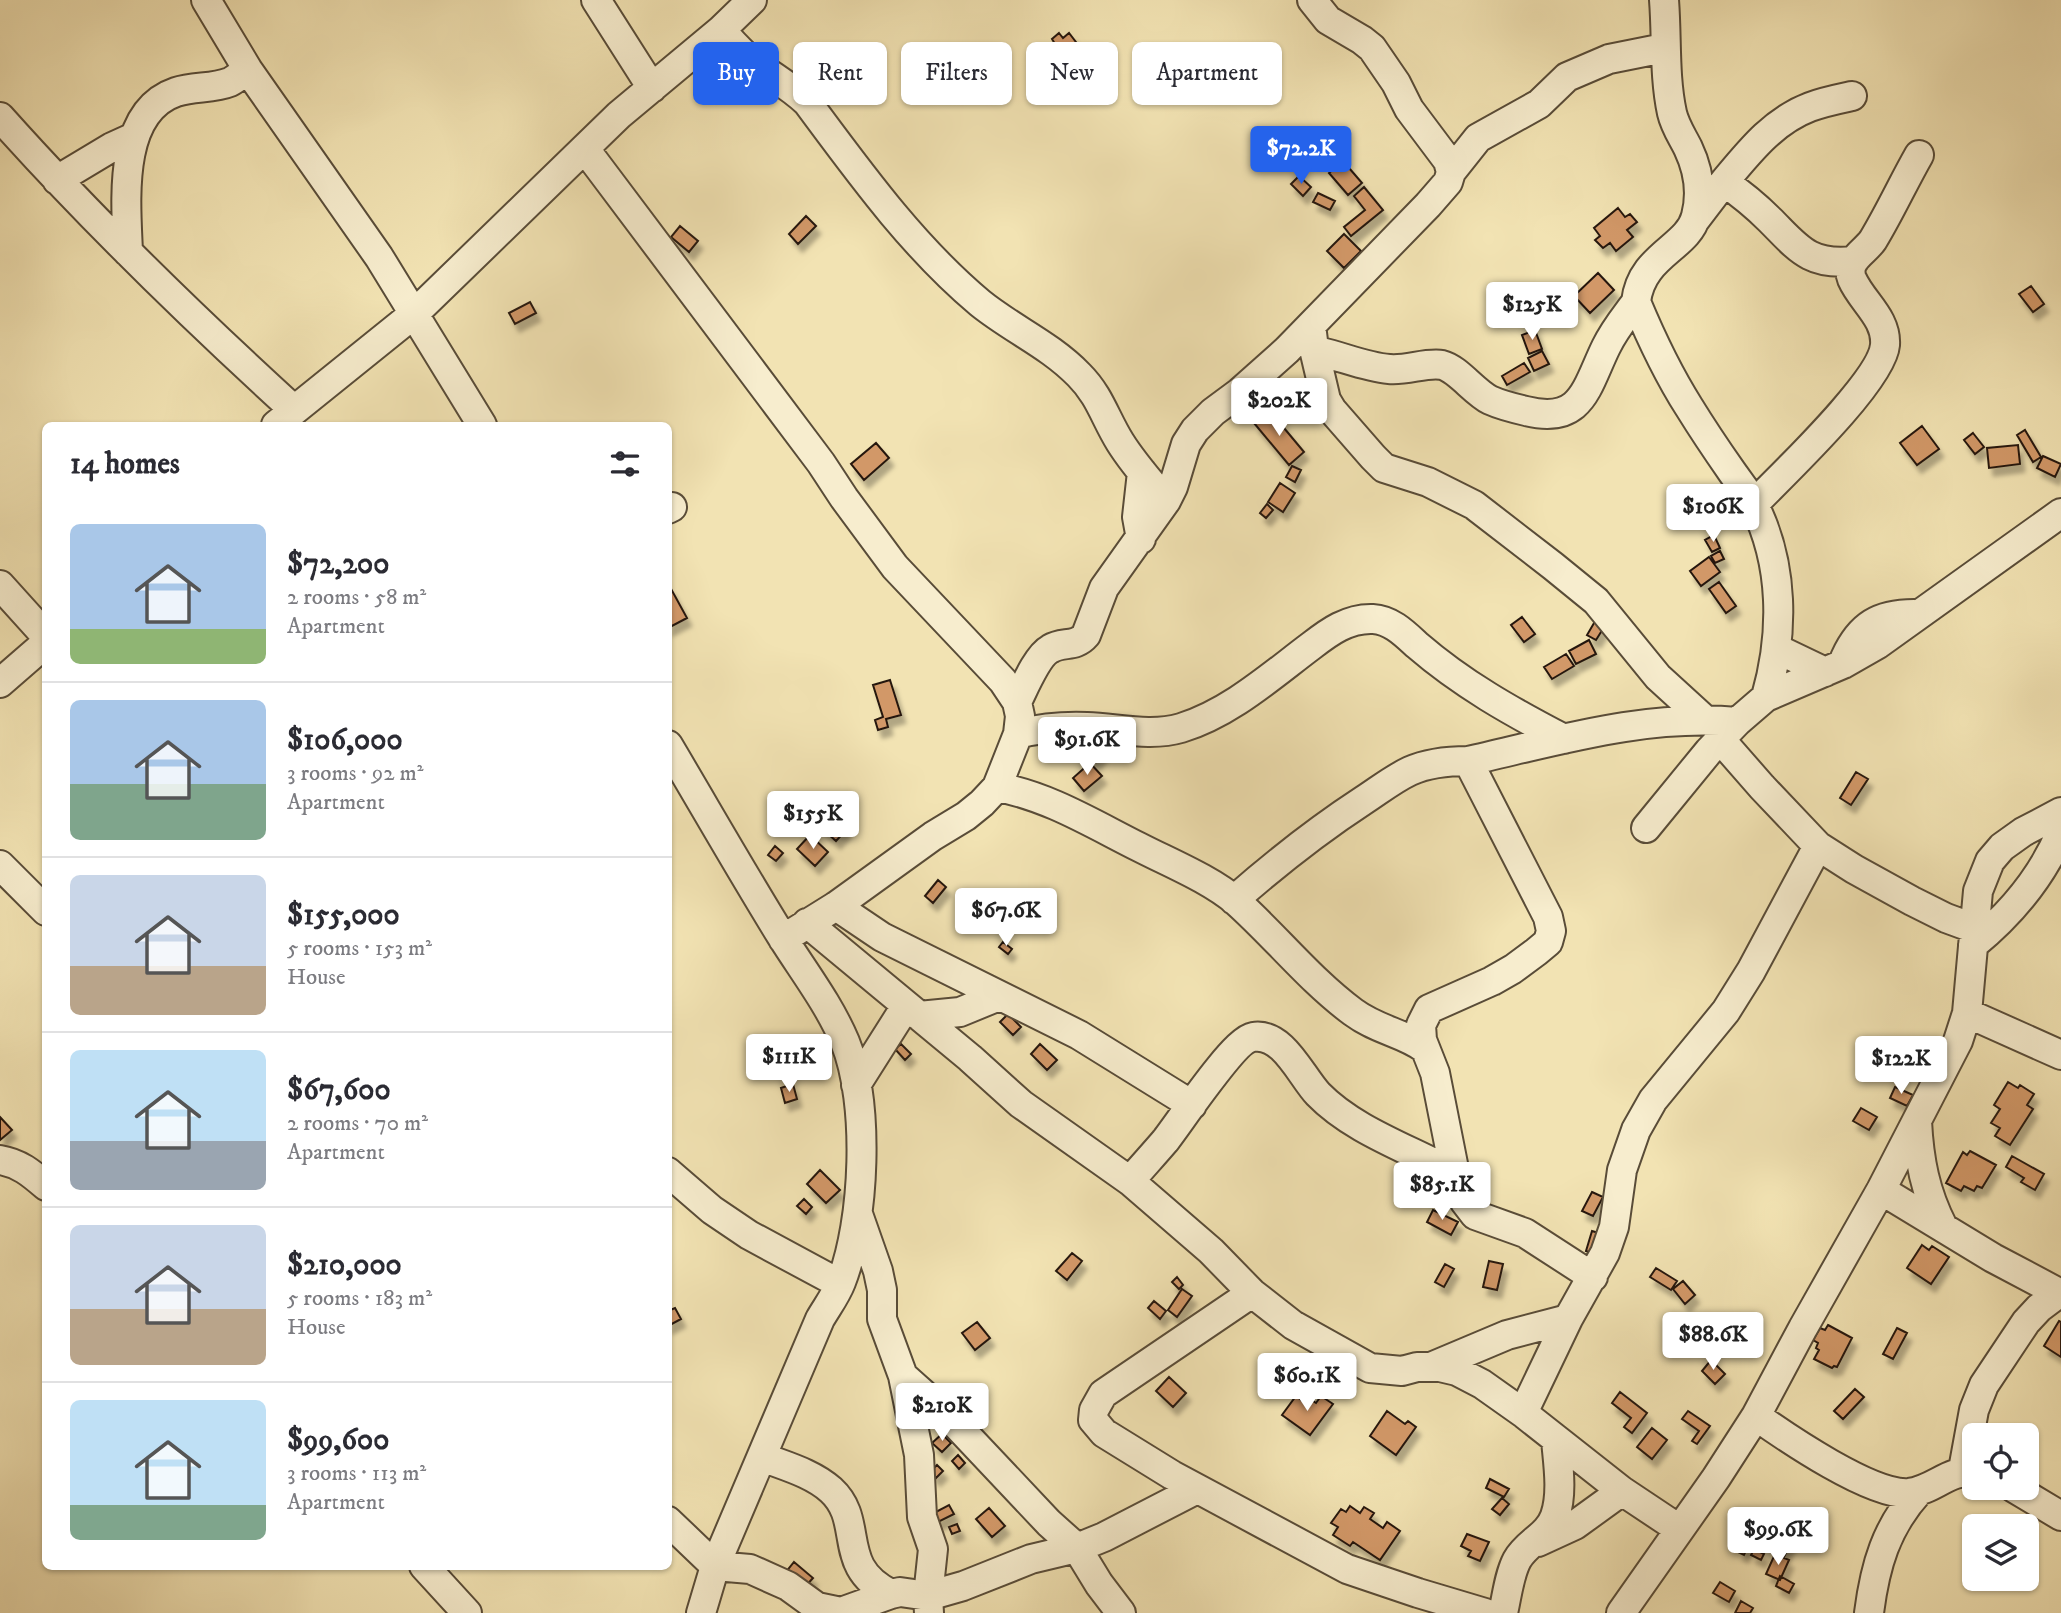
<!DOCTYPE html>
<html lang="en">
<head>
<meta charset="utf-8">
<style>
	body { margin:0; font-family:"IM FELL DW Pica",serif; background:#f2f2f3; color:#2b2b33; height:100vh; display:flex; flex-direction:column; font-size:26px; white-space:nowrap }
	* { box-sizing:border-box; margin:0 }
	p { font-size:23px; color:#7c7c81 }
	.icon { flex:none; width:38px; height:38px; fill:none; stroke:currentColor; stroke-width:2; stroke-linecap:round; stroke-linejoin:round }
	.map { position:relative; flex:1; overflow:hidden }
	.panel { position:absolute; left:42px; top:422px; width:630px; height:1148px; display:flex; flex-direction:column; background:#fff; border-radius:10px; box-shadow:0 2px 5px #0004 }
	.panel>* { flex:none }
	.hud { position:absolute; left:693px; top:42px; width:665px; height:63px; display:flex; gap:14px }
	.fabs { position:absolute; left:1962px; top:1423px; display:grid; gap:14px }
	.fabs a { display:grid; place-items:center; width:77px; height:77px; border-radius:10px; background:#fff; box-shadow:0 2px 5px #0004; font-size:35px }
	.price { position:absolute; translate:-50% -60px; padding:0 16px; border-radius:7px; background:#fff; color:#222; font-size:23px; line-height:46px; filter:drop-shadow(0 2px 4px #0008) }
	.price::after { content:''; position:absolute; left:50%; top:42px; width:21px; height:16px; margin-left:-10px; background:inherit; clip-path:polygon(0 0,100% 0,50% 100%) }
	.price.active { background:#2563eb; color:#fff }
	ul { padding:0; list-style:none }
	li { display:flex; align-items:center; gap:21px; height:175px; padding:0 28px }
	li+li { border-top:2px solid #e1e1e2 }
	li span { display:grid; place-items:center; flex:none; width:196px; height:140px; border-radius:10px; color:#555 }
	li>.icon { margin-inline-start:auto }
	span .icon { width:84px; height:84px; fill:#fffc; stroke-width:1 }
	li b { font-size:30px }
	h2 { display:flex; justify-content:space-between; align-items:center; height:84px; padding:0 28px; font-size:30px }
	.pill { padding:0 24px; border-radius:10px; background:#fff; box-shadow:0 2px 5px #0004; font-size:24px; line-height:63px }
	.pill.active { background:#2563eb; color:#fff }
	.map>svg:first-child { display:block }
</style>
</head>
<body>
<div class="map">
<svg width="2061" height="1613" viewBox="0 0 2061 1613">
	<defs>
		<filter id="shadow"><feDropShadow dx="4.5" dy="8" stdDeviation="2" flood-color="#0004"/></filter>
	</defs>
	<rect width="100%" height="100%" fill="#f2e3b3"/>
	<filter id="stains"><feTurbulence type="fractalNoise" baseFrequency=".00286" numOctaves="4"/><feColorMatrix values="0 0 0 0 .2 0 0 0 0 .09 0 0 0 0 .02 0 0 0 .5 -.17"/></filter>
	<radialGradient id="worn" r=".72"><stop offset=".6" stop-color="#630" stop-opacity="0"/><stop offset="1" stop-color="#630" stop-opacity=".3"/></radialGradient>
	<path fill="#d29868" stroke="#26190f" stroke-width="2" filter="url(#shadow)" d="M1059 33 1063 38 1069 33 1079 46 1060 60 1050 47 1055 44 1052 39Z
		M1049 48 1051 62 1039 65 1037 51Z
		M1343 161 1362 183 1348 195 1329 173Z
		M1299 176 1311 187 1303 196 1291 184Z
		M1364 187 1383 210 1351 236 1344 227 1365 210 1354 196Z
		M1318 193 1335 201 1330 210 1313 202Z
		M1618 208 1625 217 1630 214 1637 222 1627 230 1633 237 1616 251 1610 243 1603 248 1595 240 1600 236 1594 228Z
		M806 216 816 226 798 244 789 234Z
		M680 226 698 241 689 252 671 237Z
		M1344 234 1361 251 1344 268 1327 251Z
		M1598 273 1614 290 1590 313 1574 296Z
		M2031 286 2044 304 2033 312 2019 294Z
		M530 302 536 313 515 324 509 313Z
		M1535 330 1542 349 1529 354 1522 335Z
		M1542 351 1549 364 1534 371 1528 358Z
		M1524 363 1530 372 1507 385 1502 376Z
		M1269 410 1304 452 1289 465 1254 423Z
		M1922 426 1939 449 1917 465 1900 443Z
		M2025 430 2041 457 2033 462 2017 435Z
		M1973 433 1984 447 1975 454 1964 440Z
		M876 443 889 458 864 480 851 464Z
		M2018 445 2020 464 1989 468 1987 448Z
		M2043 456 2061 464 2055 477 2037 468Z
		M1292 466 1301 470 1295 482 1286 477Z
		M1280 483 1295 493 1283 512 1268 502Z
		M1267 504 1273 510 1266 518 1260 513Z
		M1714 535 1720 548 1712 552 1705 540Z
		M1720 551 1724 559 1715 563 1711 556Z
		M1709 557 1720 572 1701 586 1690 571Z
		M1719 582 1736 606 1726 613 1709 589Z
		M670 587 687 618 668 628V588Z
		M1522 617 1535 634 1524 642 1511 625Z
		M1597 618 1606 624 1596 640 1587 635Z
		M1589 640 1596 654 1576 664 1569 651Z
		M1566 654 1574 666 1552 679 1544 667Z
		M890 680 901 715 886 719 888 727 878 730 875 720 883 717 873 685Z
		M1086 742 1103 752 1096 762 1080 752Z
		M1090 763 1102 776 1084 791 1073 778Z
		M1856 772 1868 779 1851 805 1840 798Z
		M827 813 846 830 836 841 817 824Z
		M810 835 828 852 815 866 797 849Z
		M775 846 783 853 776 861 768 855Z
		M938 880 946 887 933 903 925 896Z
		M1003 942 1012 949 1008 954 999 947Z
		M1008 1014 1021 1027 1013 1035 1000 1022Z
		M901 1044 911 1054 905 1060 895 1049Z
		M1040 1044 1057 1060 1047 1070 1031 1054Z
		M2008 1082 2018 1088 2020 1085 2034 1094 2027 1105 2033 1109 2010 1145 1995 1136 2000 1128 1991 1123 2000 1109 1994 1105Z
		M793 1084 797 1099 785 1103 781 1088Z
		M1895 1087 1913 1095 1907 1106 1890 1098Z
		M1861 1108 1877 1117 1869 1130 1853 1121Z
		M0 1117 12 1130 0 1140Z
		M1970 1151 1996 1165 1982 1188 1977 1186 1974 1191 1964 1186 1961 1191 1946 1183 1963 1152 1967 1155Z
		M2012 1156 2044 1174 2035 1190 2021 1182 2024 1178 2006 1167Z
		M820 1170 840 1190 826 1203 807 1184Z
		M1592 1192 1603 1197 1593 1216 1582 1211Z
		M804 1199 812 1207 806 1214 797 1206Z
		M1433 1210 1458 1222 1451 1235 1427 1222Z
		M1592 1231 1602 1234 1595 1254 1586 1251Z
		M1922 1245 1929 1250 1932 1246 1949 1257 1931 1284 1907 1268Z
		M1072 1253 1082 1261 1067 1280 1056 1271Z
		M1489 1261 1503 1264 1497 1290 1483 1287Z
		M1445 1264 1454 1269 1444 1287 1435 1282Z
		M1656 1268 1677 1281 1671 1290 1650 1277Z
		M1177 1277 1183 1285 1179 1289 1172 1282Z
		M1683 1281 1695 1295 1685 1304 1673 1289Z
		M1182 1289 1192 1296 1177 1317 1168 1310Z
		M1154 1301 1166 1311 1160 1319 1148 1308Z
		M675 1308 681 1319 668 1326V1311Z
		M2059 1321 2061 1322V1357L2044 1346Z
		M977 1322 990 1338 975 1350 962 1333Z
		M1828 1325 1852 1338 1837 1367 1834 1366 1832 1368 1814 1359 1819 1350 1816 1348 1818 1343 1813 1340 1820 1328 1825 1330Z
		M1897 1328 1907 1333 1893 1359 1883 1354Z
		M1711 1360 1725 1374 1715 1384 1702 1371Z
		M1169 1377 1186 1393 1173 1407 1156 1391Z
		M1855 1389 1864 1397 1843 1419 1834 1411Z
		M1620 1392 1647 1413 1632 1433 1624 1427 1631 1418 1612 1403Z
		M1296 1396 1304 1402 1307 1397 1316 1403 1321 1396 1333 1404 1310 1435 1282 1415Z
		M1387 1411 1405 1424 1408 1421 1416 1427 1396 1455 1370 1436Z
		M1688 1411 1710 1426 1697 1444 1692 1441 1699 1431 1682 1419Z
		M1652 1428 1667 1440 1652 1459 1637 1447Z
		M942 1434 951 1443 942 1452 932 1443Z
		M958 1455 965 1463 959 1469 952 1461Z
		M937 1465 943 1471 936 1478 930 1472Z
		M1490 1479 1509 1489 1504 1497 1486 1488Z
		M1502 1498 1509 1504 1500 1515 1492 1509Z
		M949 1505 954 1514 936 1523 932 1514Z
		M1350 1506 1360 1513 1364 1507 1374 1513 1370 1519 1383 1528 1387 1522 1400 1531 1380 1560 1353 1542 1350 1546 1333 1535 1338 1527 1331 1523 1341 1509 1346 1512Z
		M989 1508 1005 1526 992 1537 976 1519Z
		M1783 1515 1800 1523 1784 1557 1774 1553 1784 1532 1777 1528Z
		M957 1524 960 1531 952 1534 949 1527Z
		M1467 1534 1489 1542 1480 1561 1468 1556 1471 1551 1461 1546Z
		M1742 1544 1748 1546 1744 1555 1738 1552Z
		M1754 1549 1764 1554 1761 1560 1751 1555Z
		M1775 1554 1789 1560 1780 1580 1766 1574Z
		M794 1562 813 1578 804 1588 786 1572Z
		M1780 1576 1794 1584 1789 1593 1776 1586Z
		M1720 1582 1735 1591 1729 1602 1713 1593Z
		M1741 1601 1753 1608 1750 1613H1735Z"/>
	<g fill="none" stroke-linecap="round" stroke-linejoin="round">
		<defs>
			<path id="minor" d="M206 0 248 70 379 257 482 425
				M596 0 652 88
				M1664 0C1667 38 1664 76 1672 113 1675 126 1682 136 1688 148 1698 169 1702 193 1696 216 1688 248 1641 255 1636 302 1651 338 1668 374 1689 407 1702 428 1716 449 1730 469 1738 481 1748 492 1754 505 1784 564 1784 634 1766 697
				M721 30C731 41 741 53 753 62 771 76 790 86 807 102 859 172 912 246 980 303 1012 329 1050 345 1079 375 1100 396 1105 418 1120 442 1133 463 1150 482 1166 501
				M0 117C92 220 191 316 293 409
				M585 149 821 463 844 498 895 567 1003 681 1017 702 1020 716 1018 734 997 787 982 803 966 816 933 836 836 906 783 939
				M1451 172 1478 138 1539 104 1567 77 1609 59 1664 48
				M57 180 112 147 134 137
				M1724 182C1749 152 1773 121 1810 107 1823 102 1838 99 1852 96
				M1695 220 1724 182C1740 193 1756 206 1770 220 1798 248 1809 266 1854 261
				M128 252C126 202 117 112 176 92 194 86 213 89 230 82 236 79 242 73 248 70
				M1312 333 1314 349 1321 352C1343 357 1366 367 1389 369 1406 371 1427 362 1442 365 1458 369 1474 392 1490 400 1501 405 1513 408 1526 411 1582 425 1586 388 1606 347 1614 330 1625 317 1636 302
				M1314 349 1326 400 1332 410 1373 457 1384 468 1428 482 1474 505 1553 566 1596 601 1658 677 1704 719
				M276 425 415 313 619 115 721 30 752 0
				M1754 504C1782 475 1882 381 1885 345 1887 318 1862 302 1852 279 1850 274 1850 269 1852 264 1857 254 1867 249 1873 240 1890 212 1903 183 1919 155
				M668 509 672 507
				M1141 539 1137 517 1142 472
				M0 585 46 636
				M1777 649 1825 672
				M1845 658C1860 625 1879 614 1914 614
				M0 683 46 643
				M1017 702C1024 688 1037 656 1050 649 1063 641 1075 648 1086 635L1104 588 1166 501 1173 487 1186 444 1195 430 1213 412 1240 392 1287 350 1428 205 1448 182 1451 172 1448 161 1409 109 1396 83 1372 48 1362 40 1328 20 1312 0
				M1018 734C1041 728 1063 726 1087 727 1118 728 1150 737 1181 728 1230 713 1271 676 1311 646 1329 632 1348 618 1373 619 1391 620 1404 633 1417 645 1462 684 1512 712 1564 739
				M1722 737 1727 747 1762 787 1818 846 1854 869 1912 901 1946 918 1976 929
				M668 745C706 809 743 874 782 937 804 972 829 1004 845 1042 870 1103 865 1221 841 1282 836 1295 827 1307 820 1319L715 1566 701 1613
				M1468 761 1548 917 1551 931 1548 942 1536 952 1513 969 1492 981 1429 1009 1421 1025 1422 1040 1435 1073 1455 1174 1465 1202 1475 1215 1525 1233 1593 1277
				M997 787C1048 796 1093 824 1139 847 1170 863 1210 879 1237 902 1277 938 1310 980 1353 1012 1377 1030 1404 1033 1424 1048
				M1646 828 1709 751 1737 722 1766 697 1843 664 1878 644 2061 513
				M0 865 46 911
				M1234 900C1275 864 1318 830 1364 800 1378 791 1393 779 1410 771 1428 763 1448 761 1468 761 1557 741 1645 714 1737 722
				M836 906 882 937 1079 1035 1192 1105
				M807 923 970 1058 1021 1104 1130 1181 1211 1251 1252 1293 1293 1325 1370 1368 1402 1371 1417 1367H1440L1457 1371 1482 1384 1523 1413 1622 1491 1679 1529
				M1973 945C2011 914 2042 877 2061 832
				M1967 1013 2061 1055
				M919 1016 960 1012 999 996
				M856 1085 906 1006
				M1917 1121C1919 1160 1925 1192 1943 1227
				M0 1160C19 1163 31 1173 46 1186
				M668 1172 712 1210 749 1235 840 1284
				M1130 1181C1141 1168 1153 1155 1165 1141 1180 1122 1234 1040 1253 1037 1283 1032 1301 1076 1318 1094 1354 1131 1410 1149 1455 1174
				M1881 1190 1993 1258 2061 1294
				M858 1214 878 1271 882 1290V1319L903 1376 919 1455 922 1517 933 1549 928 1596 929 1613
				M1252 1293 1103 1394 1094 1410 1093 1420 1104 1433 1172 1475 1347 1569 1418 1593 1485 1613
				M1431 1367 1507 1335 1568 1319
				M903 1376 949 1417 1049 1523 1077 1548 1099 1584 1121 1613
				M1523 1413 1568 1319 1605 1253 1614 1227 1622 1170 1636 1130 1653 1100 1726 1011 1751 971 1818 846
				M1756 1416C1787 1438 1872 1496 1909 1493 1934 1490 1949 1469 1974 1472
				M762 1457C785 1466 812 1473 831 1490 866 1522 834 1566 891 1594
				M1963 1470 1974 1410 1984 1385 2026 1322 2039 1308 2059 1293
				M2014 1488 2061 1516
				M668 1521 715 1566 750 1569 788 1586 817 1607 841 1612 891 1594 900 1592 928 1596 963 1586 1031 1559 1077 1548 1104 1537 1197 1489
				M1538 1542 1575 1525 1622 1491
				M424 1566 467 1613
				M1503 1613C1507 1596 1509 1575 1517 1560 1527 1542 1548 1536 1555 1516 1563 1493 1558 1463 1556 1440
				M1621 1613 1716 1478 1756 1416 1803 1328 1881 1190 1958 1041 1967 1013 1978 891 1990 861 2002 847 2023 832 2061 812
				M1869 1613C1875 1566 1886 1527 1919 1491"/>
		</defs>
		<use href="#minor" stroke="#594c38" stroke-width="32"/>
		<use href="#minor" stroke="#f7edce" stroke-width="28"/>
	</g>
	<rect width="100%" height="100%" filter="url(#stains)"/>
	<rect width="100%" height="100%" fill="url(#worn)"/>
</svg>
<div class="fabs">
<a><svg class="icon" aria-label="locate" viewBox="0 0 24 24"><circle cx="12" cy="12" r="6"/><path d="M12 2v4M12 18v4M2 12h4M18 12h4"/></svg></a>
<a><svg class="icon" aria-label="layers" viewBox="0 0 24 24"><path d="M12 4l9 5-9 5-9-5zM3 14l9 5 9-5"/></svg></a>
</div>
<b class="price active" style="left:1301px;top:186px">$72.2K</b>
<b class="price" style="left:1532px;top:342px">$125K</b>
<b class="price" style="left:1279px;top:438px">$202K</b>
<b class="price" style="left:1713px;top:544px">$106K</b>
<b class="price" style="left:1087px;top:777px">$91.6K</b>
<b class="price" style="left:813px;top:851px">$155K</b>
<b class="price" style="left:1006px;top:948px">$67.6K</b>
<b class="price" style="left:789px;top:1094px">$111K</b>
<b class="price" style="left:1901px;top:1096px">$122K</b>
<b class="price" style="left:1442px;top:1222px">$85.1K</b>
<b class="price" style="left:1713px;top:1372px">$88.6K</b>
<b class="price" style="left:1307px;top:1413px">$60.1K</b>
<b class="price" style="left:942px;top:1443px">$210K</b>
<b class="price" style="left:1778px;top:1567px">$99.6K</b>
<div class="hud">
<a class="pill active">Buy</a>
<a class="pill">Rent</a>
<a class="pill">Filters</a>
<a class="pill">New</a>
<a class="pill">Apartment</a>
</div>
<section class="panel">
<h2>14 homes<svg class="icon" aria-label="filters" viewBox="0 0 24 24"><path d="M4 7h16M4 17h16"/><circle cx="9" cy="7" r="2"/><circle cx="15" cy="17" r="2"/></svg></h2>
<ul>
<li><span style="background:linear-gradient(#a9c7e8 75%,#8fb573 0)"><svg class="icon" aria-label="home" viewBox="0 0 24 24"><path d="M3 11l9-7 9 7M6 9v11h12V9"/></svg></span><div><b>$72,200</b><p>2 rooms · 58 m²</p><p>Apartment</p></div></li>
<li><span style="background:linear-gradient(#a9c7e8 60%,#7fa58c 0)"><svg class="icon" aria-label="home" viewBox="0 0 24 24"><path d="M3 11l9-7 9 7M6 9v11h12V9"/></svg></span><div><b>$106,000</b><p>3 rooms · 92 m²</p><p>Apartment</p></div></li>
<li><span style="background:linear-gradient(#c9d6e8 65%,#b9a48a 0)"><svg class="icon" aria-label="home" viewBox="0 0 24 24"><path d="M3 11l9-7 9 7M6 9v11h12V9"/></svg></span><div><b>$155,000</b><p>5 rooms · 153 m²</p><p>House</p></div></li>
<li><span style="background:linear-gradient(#bfe0f5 65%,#9aa5b1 0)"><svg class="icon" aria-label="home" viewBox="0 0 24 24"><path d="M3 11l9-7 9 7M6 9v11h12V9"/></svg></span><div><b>$67,600</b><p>2 rooms · 70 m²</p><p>Apartment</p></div></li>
<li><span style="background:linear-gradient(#c9d6e8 60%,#b9a48a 0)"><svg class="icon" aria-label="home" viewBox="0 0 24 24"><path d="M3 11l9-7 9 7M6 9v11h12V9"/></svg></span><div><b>$210,000</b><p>5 rooms · 183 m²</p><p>House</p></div></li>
<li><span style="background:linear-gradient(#bfe0f5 75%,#7fa58c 0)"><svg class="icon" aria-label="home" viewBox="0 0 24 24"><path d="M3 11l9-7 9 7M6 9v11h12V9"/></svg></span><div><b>$99,600</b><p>3 rooms · 113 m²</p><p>Apartment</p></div></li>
</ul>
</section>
</div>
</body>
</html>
